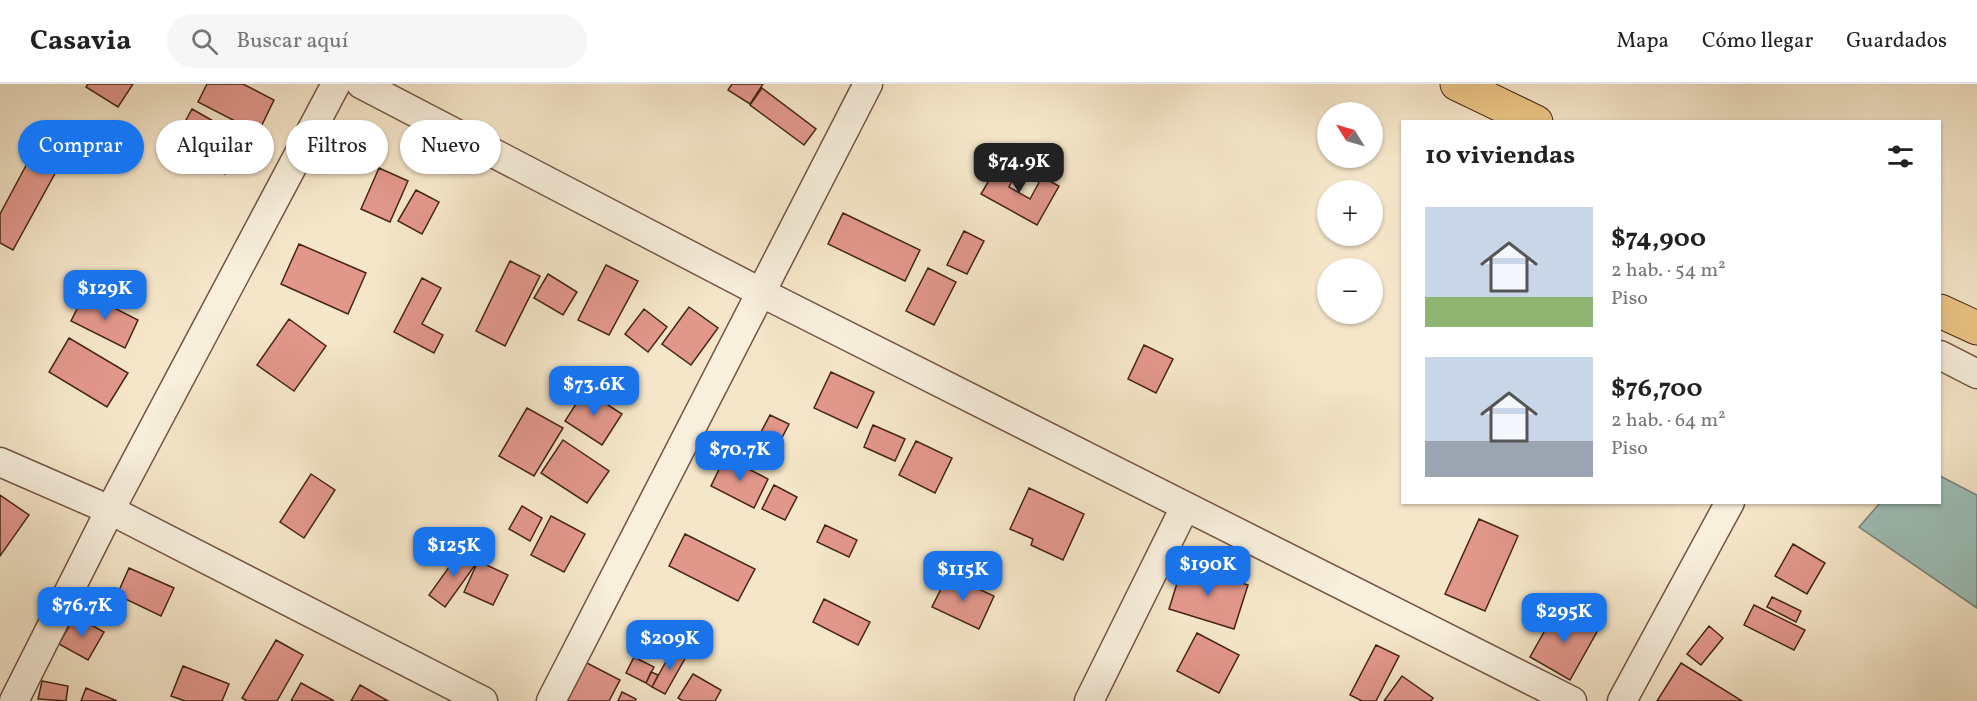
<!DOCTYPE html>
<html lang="es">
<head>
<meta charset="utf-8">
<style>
	body { margin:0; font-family:Vollkorn,serif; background:#f6f6f6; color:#222; height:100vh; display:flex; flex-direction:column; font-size:22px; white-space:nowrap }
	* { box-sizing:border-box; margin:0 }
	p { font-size:20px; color:#767676 }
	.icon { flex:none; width:33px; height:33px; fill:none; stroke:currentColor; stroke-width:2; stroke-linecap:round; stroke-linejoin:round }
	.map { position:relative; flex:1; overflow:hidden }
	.panel { position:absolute; left:1401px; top:36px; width:540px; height:384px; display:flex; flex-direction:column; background:#fff; border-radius:0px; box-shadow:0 2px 4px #0004 }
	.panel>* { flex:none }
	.hud { position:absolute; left:18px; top:36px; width:570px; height:54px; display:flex; gap:12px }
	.needle { width:39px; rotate:307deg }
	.fabs { position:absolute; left:1317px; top:18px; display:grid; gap:12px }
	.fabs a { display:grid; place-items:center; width:66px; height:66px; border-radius:50%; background:#fff; box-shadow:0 2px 4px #0004; font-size:30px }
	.price { position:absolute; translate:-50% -51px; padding:0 14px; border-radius:12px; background:#1a73e8; color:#fff; font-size:20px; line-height:39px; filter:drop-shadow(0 2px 3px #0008) }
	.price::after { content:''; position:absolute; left:50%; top:36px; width:18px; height:14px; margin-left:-9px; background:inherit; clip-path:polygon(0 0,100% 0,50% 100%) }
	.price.active { background:#222; color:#fff }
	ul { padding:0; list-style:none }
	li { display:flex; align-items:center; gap:18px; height:150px; padding:0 24px }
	li span { display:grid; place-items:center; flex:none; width:168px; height:120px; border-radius:0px; color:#555 }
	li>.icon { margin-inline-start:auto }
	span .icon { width:72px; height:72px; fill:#fffc; stroke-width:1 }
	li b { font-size:26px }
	h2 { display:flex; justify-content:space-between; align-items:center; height:72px; padding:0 24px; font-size:26px }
	.tag { padding:0 21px; border-radius:27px; background:#fff; box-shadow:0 2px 4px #0004; font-size:21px; line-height:54px }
	.tag.active { background:#1a73e8; color:#fff }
	header { display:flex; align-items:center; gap:36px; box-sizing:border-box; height:84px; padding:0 30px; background:#fff; border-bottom:2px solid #e0e0e0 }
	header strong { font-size:28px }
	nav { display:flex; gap:33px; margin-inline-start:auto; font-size:21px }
	.search { width:420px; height:54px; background:#f6f6f6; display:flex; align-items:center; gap:15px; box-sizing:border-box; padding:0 21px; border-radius:33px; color:#767676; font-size:22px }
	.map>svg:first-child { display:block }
</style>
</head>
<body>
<header>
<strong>Casavia</strong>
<div class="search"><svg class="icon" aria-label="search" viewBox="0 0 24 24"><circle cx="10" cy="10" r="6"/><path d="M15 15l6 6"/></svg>Buscar aquí</div>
<nav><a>Mapa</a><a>Cómo llegar</a><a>Guardados</a></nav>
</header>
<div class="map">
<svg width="1977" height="617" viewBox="0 0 1977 617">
	<rect width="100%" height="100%" fill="#f5e6c9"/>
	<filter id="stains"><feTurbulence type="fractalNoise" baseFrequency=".00333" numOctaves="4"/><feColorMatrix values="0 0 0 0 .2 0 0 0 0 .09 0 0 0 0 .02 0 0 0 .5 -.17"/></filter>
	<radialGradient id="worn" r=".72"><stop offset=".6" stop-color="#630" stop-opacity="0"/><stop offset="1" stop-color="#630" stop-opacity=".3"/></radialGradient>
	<path fill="#9cbfb8" stroke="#7a8178" stroke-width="1.5" d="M1940 392 1977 411V524L1859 443 1880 419 1940 418Z"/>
	<path fill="#e2978b" stroke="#462518" stroke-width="1.5" d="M88 0H133L118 23 86 3Z
		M207 0H243L274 16 258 49 198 18Z
		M732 0H763L750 20 728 6Z
		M762 4 816 45 804 61 750 21Z
		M192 25 245 55 225 90 173 60Z
		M43 50 69 64 13 166 0 159V130Z
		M1001 76 1018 86 1009 103 1030 115 1042 93 1059 102 1037 141 981 110Z
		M379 84 408 97 390 138 361 125Z
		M416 106 439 118 422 150 398 137Z
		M843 129 920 166 905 197 828 160Z
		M964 147 984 157 967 190 947 181Z
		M299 160 366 189 348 230 281 200Z
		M510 177 540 192 505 262 476 247Z
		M606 181 638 197 609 251 578 236Z
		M928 184 956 198 934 241 906 227Z
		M548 190 577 208 563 231 534 214Z
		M422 194 441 204 422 240 443 251 434 269 394 248Z
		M85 209 138 236 125 264 71 237Z
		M689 223 718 244 691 281 662 260Z
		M644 225 667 243 648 268 625 250Z
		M289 235 326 262 294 307 257 281Z
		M69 254 128 289 107 323 49 288Z
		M1144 261 1173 275 1156 309 1128 295Z
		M831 288 874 308 857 344 814 324Z
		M585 306 622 330 602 361 565 337Z
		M527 324 563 344 534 392 499 372Z
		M770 331 789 340 772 373 753 363Z
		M873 341 905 355 895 377 864 363Z
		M563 356 609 387 587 419 541 389Z
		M916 357 952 374 935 409 899 391Z
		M725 373 768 395 754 424 711 402Z
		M311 390 335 406 304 454 280 438Z
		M774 401 797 413 785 436 762 425Z
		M1029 404 1084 430 1063 476 1031 461 1033 455 1010 445Z
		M0 411 29 431 0 472Z
		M522 422 542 434 530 457 509 445Z
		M551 432 585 450 564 488 531 471Z
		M1479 435 1518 452 1485 527 1445 510Z
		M825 441 857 456 849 473 817 458Z
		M685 450 755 485 738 517 669 482Z
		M1793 460 1825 479 1807 510 1775 492Z
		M462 465 478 477 445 523 429 511Z
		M478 477 508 491 493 521 464 508Z
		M1183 480 1248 501 1234 545 1169 525Z
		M129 484 174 504 161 532 117 511Z
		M948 491 994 512 979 545 932 523Z
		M1772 513 1801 527 1796 538 1767 523Z
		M824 515 870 538 858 561 813 538Z
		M1754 521 1805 546 1794 566 1744 541Z
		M1558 523 1598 546 1570 596 1530 573Z
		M75 532 104 548 88 576 59 560Z
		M1709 542 1723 554 1701 581 1687 570Z
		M1197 549 1239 571 1219 609 1177 587Z
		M276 556 303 571 277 617H247L242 614Z
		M1376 561 1399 572 1376 617H1362L1350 611Z
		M674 563 687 571 665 610 652 603Z
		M634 573 654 583 646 599 626 589Z
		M585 578 620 596 609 617H565Z
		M1681 579 1742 617H1657Z
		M183 582 229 600 222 617H185L171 612Z
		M651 588 658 591 652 603 646 599Z
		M693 590 721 606 715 617H683L678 614Z
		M1402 592 1433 614 1431 617H1384Z
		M42 597 68 602 66 617 38 615Z
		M301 599 334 617H291Z
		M360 601 388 617H351Z
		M86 604 117 617H81Z
		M622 608 636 615 635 617H618Z"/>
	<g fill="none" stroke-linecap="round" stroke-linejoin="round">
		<defs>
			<path id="minor" d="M361 0 762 209 1572 617
				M1940 271 1977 290
				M0 378 110 426 483 617
				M14 617 110 426 336 0
				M551 617 868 0
				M1089 617 1185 423
				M1622 617 1730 418"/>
			<path id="trunk" d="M1457 0 1536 38
				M1940 227 1977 244"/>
		</defs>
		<use href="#minor" stroke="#725544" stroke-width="31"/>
		<use href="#trunk" stroke="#462518" stroke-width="35"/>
		<use href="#minor" stroke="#f8efdc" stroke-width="28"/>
		<use href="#trunk" stroke="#eac384" stroke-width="33"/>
	</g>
	<rect width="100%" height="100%" filter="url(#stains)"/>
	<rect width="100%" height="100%" fill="url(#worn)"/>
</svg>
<div class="fabs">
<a><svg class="needle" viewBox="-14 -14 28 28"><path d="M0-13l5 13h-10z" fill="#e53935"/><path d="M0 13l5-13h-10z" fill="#767676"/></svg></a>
<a>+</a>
<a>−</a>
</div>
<b class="price active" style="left:1019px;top:110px">$74.9K</b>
<b class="price" style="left:105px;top:237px">$129K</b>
<b class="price" style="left:594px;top:333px">$73.6K</b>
<b class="price" style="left:740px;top:398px">$70.7K</b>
<b class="price" style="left:454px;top:494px">$125K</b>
<b class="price" style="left:1208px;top:513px">$190K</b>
<b class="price" style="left:963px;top:518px">$115K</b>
<b class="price" style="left:82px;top:554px">$76.7K</b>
<b class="price" style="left:1564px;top:560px">$295K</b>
<b class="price" style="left:670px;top:587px">$209K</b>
<div class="hud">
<a class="tag active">Comprar</a>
<a class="tag">Alquilar</a>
<a class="tag">Filtros</a>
<a class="tag">Nuevo</a>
</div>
<section class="panel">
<h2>10 viviendas<svg class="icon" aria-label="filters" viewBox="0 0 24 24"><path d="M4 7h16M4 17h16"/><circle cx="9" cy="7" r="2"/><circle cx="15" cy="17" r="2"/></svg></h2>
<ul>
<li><span style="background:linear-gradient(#c9d6e8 75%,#8fb573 0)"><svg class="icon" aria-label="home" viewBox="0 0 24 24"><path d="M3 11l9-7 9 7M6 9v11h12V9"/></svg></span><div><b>$74,900</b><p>2 hab. · 54 m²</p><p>Piso</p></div></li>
<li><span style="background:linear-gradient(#c9d6e8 70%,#9aa5b1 0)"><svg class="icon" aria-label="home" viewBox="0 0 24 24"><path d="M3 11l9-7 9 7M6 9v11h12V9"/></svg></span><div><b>$76,700</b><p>2 hab. · 64 m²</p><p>Piso</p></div></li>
</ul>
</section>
</div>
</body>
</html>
